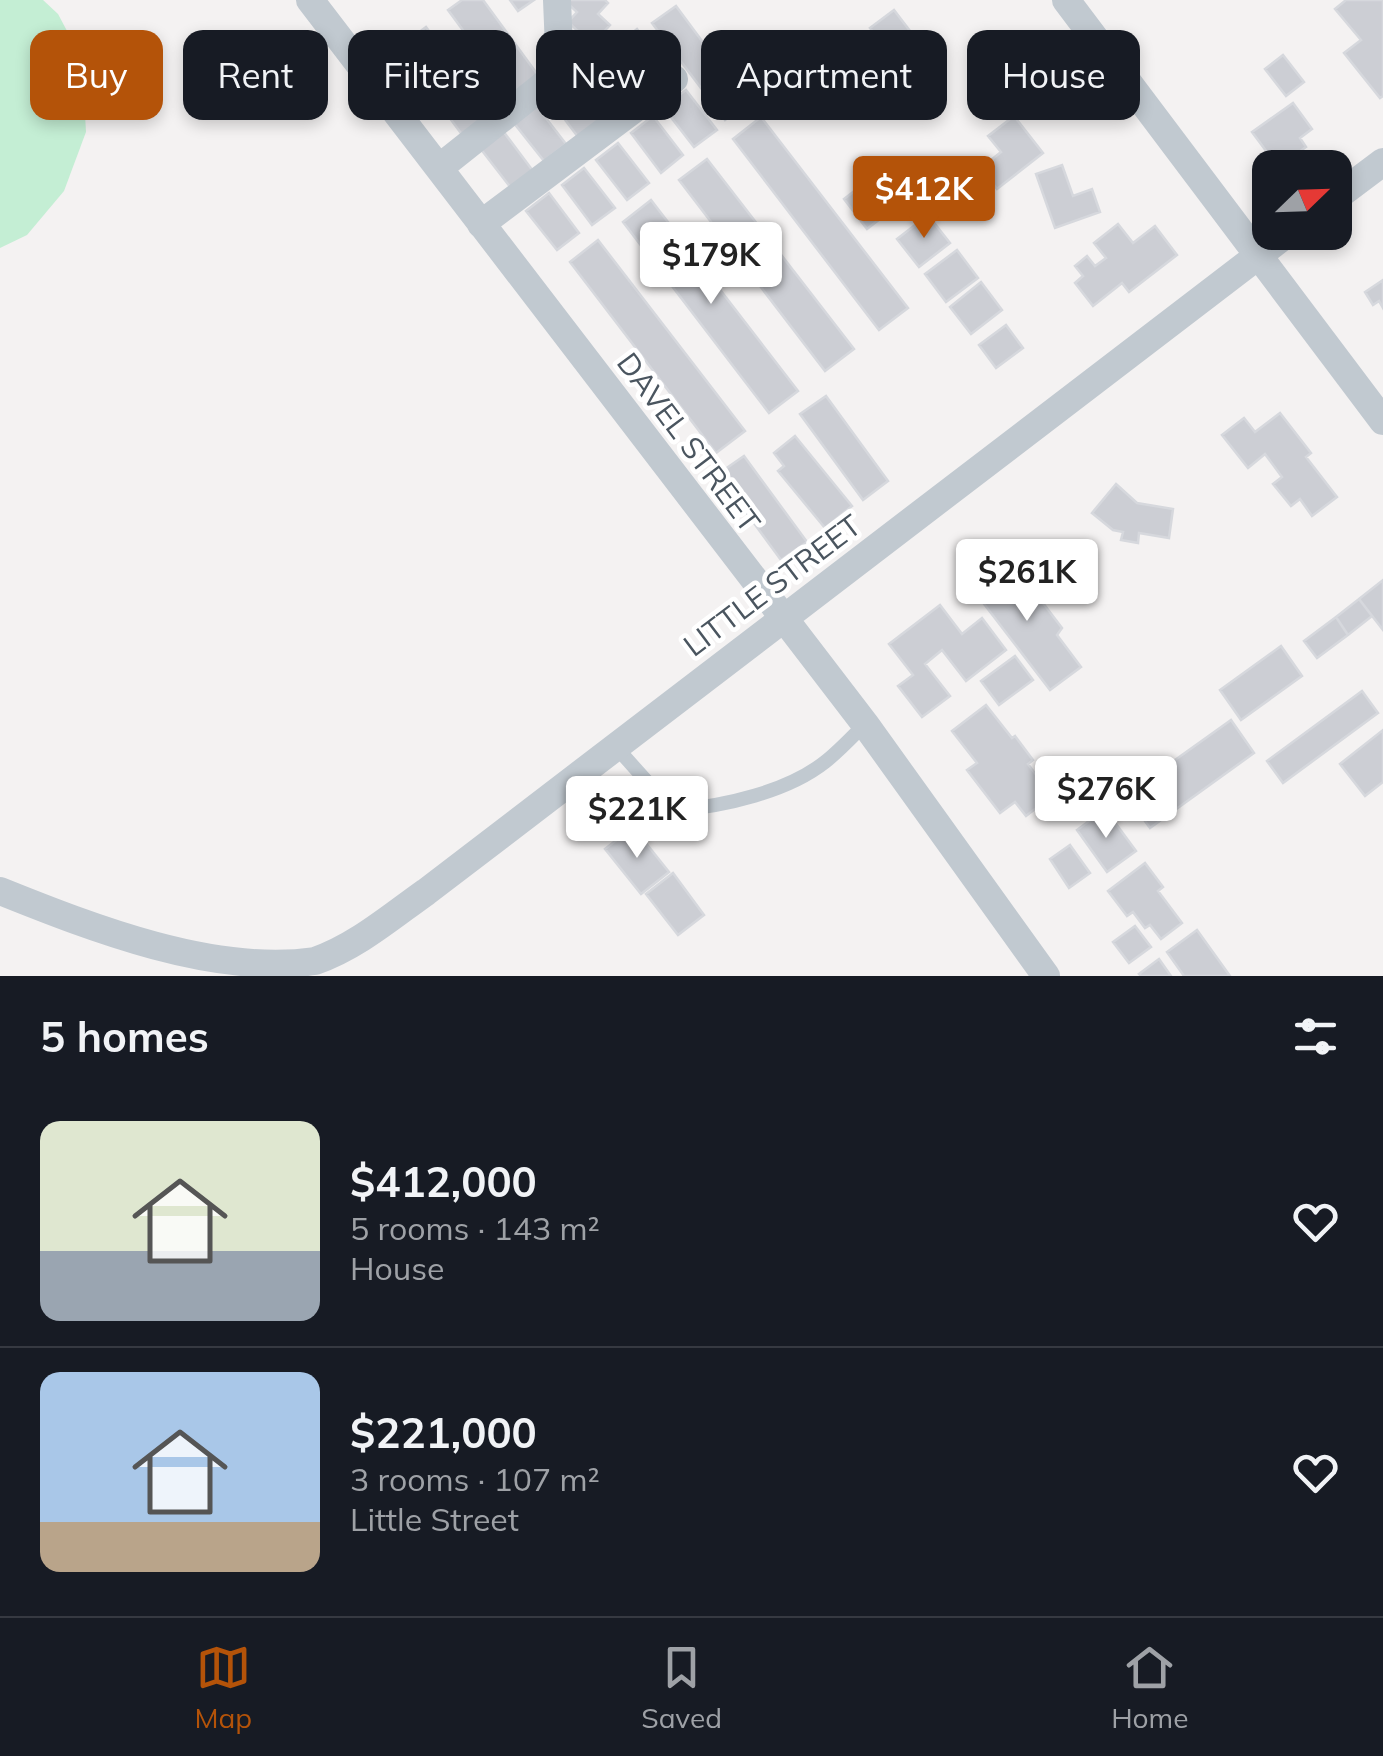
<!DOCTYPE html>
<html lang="en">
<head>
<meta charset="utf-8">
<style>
	body { margin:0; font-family:Mulish,sans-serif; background:#20242c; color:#f1f3f6; height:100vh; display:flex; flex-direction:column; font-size:38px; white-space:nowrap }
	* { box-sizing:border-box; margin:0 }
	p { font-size:32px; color:#9ea1a6 }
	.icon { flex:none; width:55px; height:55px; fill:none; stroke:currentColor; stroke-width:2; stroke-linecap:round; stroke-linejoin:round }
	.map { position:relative; height:976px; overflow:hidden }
	.details { display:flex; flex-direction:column; background:#171b24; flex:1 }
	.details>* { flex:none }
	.banner { position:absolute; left:30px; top:30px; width:1325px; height:90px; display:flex; gap:20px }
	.needle { width:65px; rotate:67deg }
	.controls { position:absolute; left:1252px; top:150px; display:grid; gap:20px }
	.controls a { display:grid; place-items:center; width:100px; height:100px; border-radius:20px; background:#171b24; box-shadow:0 5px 15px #0003; font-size:50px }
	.price { position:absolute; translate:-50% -85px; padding:0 22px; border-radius:10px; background:#fff; color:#222; font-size:32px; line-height:65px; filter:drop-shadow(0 2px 5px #0008) }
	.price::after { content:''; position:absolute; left:50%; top:60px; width:30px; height:22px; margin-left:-15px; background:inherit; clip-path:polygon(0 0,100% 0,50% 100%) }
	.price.selected { background:#b45309; color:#fff }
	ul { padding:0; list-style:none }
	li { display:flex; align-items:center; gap:30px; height:250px; padding:0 40px }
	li+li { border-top:2px solid #363941 }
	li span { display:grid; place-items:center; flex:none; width:280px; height:200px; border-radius:20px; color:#555 }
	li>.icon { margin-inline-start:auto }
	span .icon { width:120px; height:120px; fill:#fffc; stroke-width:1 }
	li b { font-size:42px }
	h2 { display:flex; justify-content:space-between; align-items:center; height:120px; padding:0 40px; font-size:42px }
	.pill { padding:0 35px; border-radius:20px; background:#171b24; box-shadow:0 5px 15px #0003; font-size:35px; line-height:90px }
	.pill.selected { background:#b45309; color:#fff }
	.dock { display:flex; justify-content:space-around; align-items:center; height:140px; border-top:2px solid #363941; background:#171b24; font-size:28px; color:#9ea1a6 }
	.dock a { display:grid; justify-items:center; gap:5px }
	.dock .selected { color:#b45309 }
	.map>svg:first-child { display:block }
</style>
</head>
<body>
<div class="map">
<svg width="1383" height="976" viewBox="0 0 1383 976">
	<rect width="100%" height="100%" fill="#f4f2f2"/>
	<path fill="#c4eed4" d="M0 0H43L58 14 82 59 86 132 64 191 27 235 0 248Z"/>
	<path fill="#ccced4" stroke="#d6d8dd" stroke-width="2.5" d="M462 0H483L543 82 516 102 448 10Z
		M510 0H534L518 11Z
		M568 0H605L608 3 598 14 610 25 582 55 570 44 580 33 568 22 577 12 566 2Z
		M1346 0H1383V96L1380 98 1344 53 1361 40 1335 9Z
		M676 6 748 103 725 120 652 23Z
		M894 10 920 44 924 40 944 67 916 89 870 28Z
		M426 27 494 119 466 140 398 48Z
		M637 29 668 69 646 86 615 47Z
		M606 54 636 94 614 111 583 71Z
		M1283 55 1304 82 1286 96 1265 69Z
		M570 80 601 120 578 137 548 97Z
		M686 90 717 130 694 147 663 107Z
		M1293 103 1312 129 1300 138 1306 147 1278 167 1252 132Z
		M535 104 566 144 544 161 513 122Z
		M653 116 683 155 661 173 631 133Z
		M1014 116 1043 153 997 189 981 168 1001 152 988 136Z
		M761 117 908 308 879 330 733 139Z
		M503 131 533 171 511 188 480 148Z
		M618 143 649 183 627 200 596 160Z
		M707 159 854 349 825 371 679 180Z
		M888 165 911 195 867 229 844 199Z
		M1062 165 1073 196 1092 189 1100 212 1055 228 1036 174Z
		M584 168 615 208 592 225 562 185Z
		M549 193 579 233 557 250 526 211Z
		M651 200 798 391 769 413 623 222Z
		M928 215 950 243 919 267 897 239Z
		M1118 224 1133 243 1155 226 1177 255 1129 292 1122 283 1093 306 1075 283 1083 276 1075 266 1087 256 1095 266 1106 258 1094 243Z
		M598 240 745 431 716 453 570 262Z
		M957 250 978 278 946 302 925 274Z
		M1383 280V308L1379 301 1373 305 1365 292Z
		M981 282 1002 310 971 334 950 307Z
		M1006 325 1023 348 996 368 979 345Z
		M826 396 888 481 863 500 800 414Z
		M1280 413 1311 453 1306 457 1337 497 1312 516 1300 499 1291 506 1273 484 1282 477 1265 454 1248 468 1222 435 1244 418 1255 432Z
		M795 436 852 506 825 528 778 471 784 466 774 453Z
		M744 456 807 542 781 560 718 474Z
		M1116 484 1137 503 1173 509 1169 538 1139 533 1138 543 1121 540 1123 532 1113 530 1092 513Z
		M1003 562 1016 578 1021 574 1062 628 1057 635 1081 667 1050 690 971 587Z
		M1383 580V630L1359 599Z
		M1359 599 1372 616 1348 635 1336 617Z
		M940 605 962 634 982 618 1006 650 966 681 942 650 925 664 950 696 922 717 898 686 913 675 889 644Z
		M1336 617 1348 635 1317 658 1304 641Z
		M1281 646 1302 676 1241 720 1220 690Z
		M1015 656 1033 680 999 705 981 681Z
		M1362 691 1378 713 1283 783 1267 761Z
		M986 705 1012 738 1015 736 1033 760 1028 764 1052 796 1026 816 1015 802 1000 813 967 770 977 763 952 731Z
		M1231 720 1254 753 1150 828 1126 795Z
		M1383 730V782L1365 796 1340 764Z
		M1105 809 1136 851 1107 872 1077 830Z
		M633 827 669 872 641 894 605 849Z
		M1070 845 1090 873 1069 888 1050 859Z
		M1145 863 1163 887 1158 891 1182 923 1161 939 1150 925 1145 928 1133 912 1127 916 1108 891Z
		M673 873 704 915 678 935 646 894Z
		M1135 926 1151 947 1129 963 1113 942Z
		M1197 930 1230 976H1184L1167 952Z
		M1159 959 1171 976H1141L1139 974Z"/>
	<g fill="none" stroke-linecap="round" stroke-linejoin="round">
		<path stroke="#c1c9d0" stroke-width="14" d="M616 747 667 804 677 810C724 806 787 792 825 762 839 751 852 737 865 724"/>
		<path stroke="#c1c9d0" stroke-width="28" d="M310 0 865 724 1046 976
			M1066 0 1383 421
			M439 168 560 72 557 0
			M1335 198 1383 162
			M481 224 674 79
			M0 891C92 928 215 976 315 961 356 947 392 916 426 892L1289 232"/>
	</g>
	<g text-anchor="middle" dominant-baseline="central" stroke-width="9" stroke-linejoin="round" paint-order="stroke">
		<g font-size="30" fill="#4a555f" stroke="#fff">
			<text transform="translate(689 442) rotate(53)">DAVEL STREET</text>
			<text transform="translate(772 585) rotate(-37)">LITTLE STREET</text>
		</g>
	</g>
</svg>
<div class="controls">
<a><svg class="needle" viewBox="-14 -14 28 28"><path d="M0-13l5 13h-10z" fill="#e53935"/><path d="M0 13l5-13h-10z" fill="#9ea1a6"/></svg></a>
</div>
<b class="price selected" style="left:924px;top:241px">$412K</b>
<b class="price" style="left:711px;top:307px">$179K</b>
<b class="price" style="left:1027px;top:624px">$261K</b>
<b class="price" style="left:1106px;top:841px">$276K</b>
<b class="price" style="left:637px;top:861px">$221K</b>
<div class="banner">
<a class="pill selected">Buy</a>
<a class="pill">Rent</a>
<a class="pill">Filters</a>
<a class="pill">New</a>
<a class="pill">Apartment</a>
<a class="pill">House</a>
</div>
</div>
<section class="details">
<h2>5 homes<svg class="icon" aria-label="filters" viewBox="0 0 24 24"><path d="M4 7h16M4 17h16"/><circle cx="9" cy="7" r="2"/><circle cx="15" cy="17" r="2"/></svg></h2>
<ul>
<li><span style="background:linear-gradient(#dfe7d0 65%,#9aa5b1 0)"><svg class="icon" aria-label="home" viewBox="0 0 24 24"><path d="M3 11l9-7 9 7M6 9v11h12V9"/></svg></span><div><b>$412,000</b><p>5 rooms · 143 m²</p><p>House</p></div><svg class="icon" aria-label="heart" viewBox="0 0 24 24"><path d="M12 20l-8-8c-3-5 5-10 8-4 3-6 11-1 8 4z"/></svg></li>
<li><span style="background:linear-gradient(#a9c7e8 75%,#b9a48a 0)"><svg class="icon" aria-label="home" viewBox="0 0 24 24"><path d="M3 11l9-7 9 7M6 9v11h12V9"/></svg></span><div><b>$221,000</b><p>3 rooms · 107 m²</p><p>Little Street</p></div><svg class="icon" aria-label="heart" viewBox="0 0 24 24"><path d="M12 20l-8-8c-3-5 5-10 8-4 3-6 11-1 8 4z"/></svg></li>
</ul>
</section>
<nav class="dock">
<a class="selected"><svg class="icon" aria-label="map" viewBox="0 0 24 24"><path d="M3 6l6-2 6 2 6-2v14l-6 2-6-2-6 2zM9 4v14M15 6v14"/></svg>Map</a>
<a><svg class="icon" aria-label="saved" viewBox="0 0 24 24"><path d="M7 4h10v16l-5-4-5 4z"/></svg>Saved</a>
<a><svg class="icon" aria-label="home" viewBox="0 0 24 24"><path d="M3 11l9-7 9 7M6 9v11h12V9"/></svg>Home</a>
</nav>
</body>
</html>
